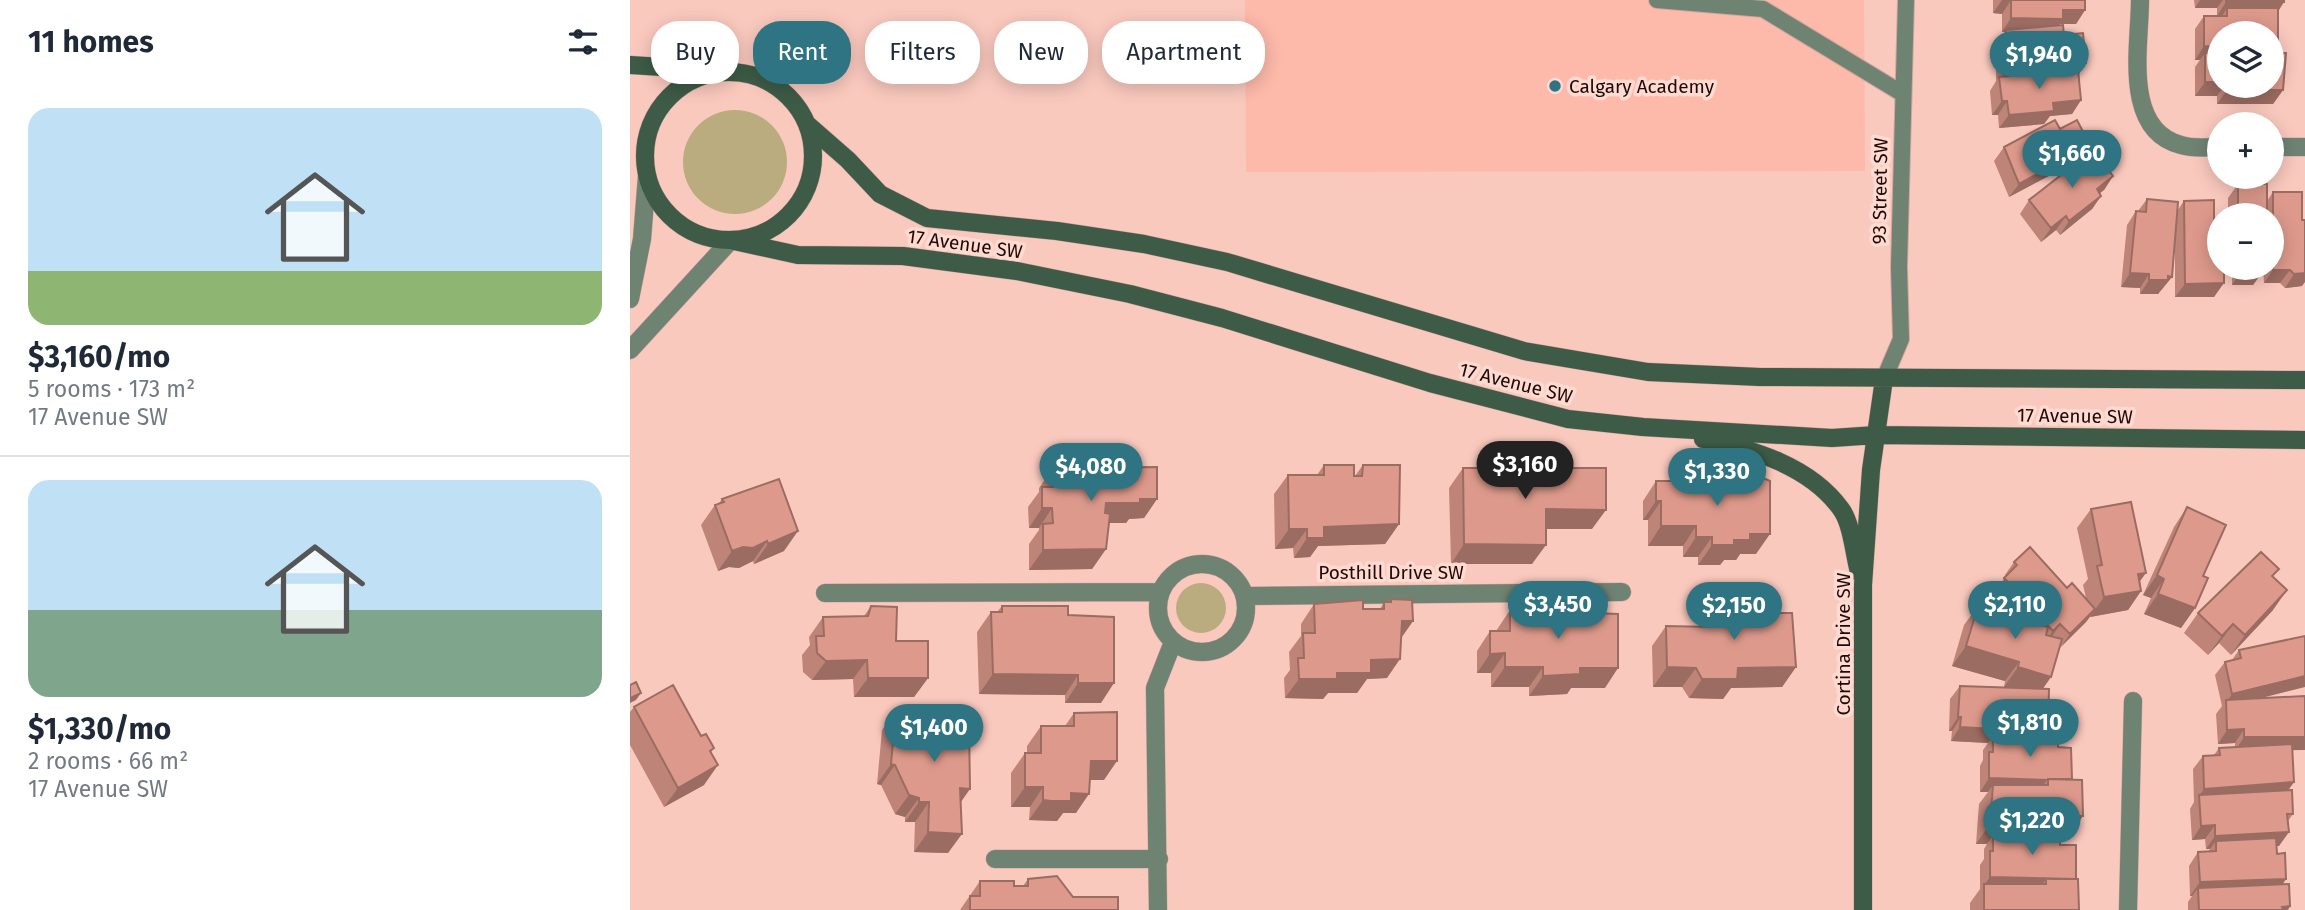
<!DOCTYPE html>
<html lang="en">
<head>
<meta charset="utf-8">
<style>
	body { margin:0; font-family:"Fira Sans",sans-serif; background:#f2f2f3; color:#1f2937; height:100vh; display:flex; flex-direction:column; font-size:26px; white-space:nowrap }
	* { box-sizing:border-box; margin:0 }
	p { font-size:23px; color:#747a83 }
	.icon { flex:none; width:38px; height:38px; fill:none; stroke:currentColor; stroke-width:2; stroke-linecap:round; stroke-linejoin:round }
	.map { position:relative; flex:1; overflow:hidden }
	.panel { display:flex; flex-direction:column; background:#fff; width:630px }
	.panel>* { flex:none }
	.top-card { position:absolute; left:21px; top:21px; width:665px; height:63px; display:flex; gap:14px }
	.tools { position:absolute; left:1577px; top:21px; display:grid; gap:14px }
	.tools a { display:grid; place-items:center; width:77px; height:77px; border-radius:50%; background:#fff; box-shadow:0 4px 18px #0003; font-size:35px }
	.price { position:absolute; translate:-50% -60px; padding:0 16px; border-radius:24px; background:#2f7482; color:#fff; font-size:23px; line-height:46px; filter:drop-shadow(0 2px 4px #0008) }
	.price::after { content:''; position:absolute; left:50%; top:42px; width:21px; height:16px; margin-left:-10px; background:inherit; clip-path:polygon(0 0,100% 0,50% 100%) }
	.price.active { background:#222; color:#fff }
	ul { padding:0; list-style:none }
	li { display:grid; align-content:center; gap:14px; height:371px; padding:0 28px }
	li+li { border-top:2px solid #e0e1e3 }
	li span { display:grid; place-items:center; height:217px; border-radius:21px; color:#555 }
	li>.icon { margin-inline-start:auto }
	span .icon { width:126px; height:126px; fill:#fffc; stroke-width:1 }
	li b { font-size:30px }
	h2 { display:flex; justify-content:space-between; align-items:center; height:84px; padding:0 28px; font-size:30px }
	.tag { padding:0 24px; border-radius:28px; background:#fff; box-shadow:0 4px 18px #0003; font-size:24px; line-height:63px }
	.tag.active { background:#2f7482; color:#fff }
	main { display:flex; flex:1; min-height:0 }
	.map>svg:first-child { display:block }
</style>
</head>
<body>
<main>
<section class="panel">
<h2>11 homes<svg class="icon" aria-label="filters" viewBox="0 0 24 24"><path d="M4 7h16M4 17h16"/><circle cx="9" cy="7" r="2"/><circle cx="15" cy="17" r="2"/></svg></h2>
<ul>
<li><span style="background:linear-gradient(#bfe0f5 75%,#8fb573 0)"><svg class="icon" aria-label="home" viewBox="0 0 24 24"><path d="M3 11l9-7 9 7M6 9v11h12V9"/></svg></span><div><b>$3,160/mo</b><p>5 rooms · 173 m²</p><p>17 Avenue SW</p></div></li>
<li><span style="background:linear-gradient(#bfe0f5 60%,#7fa58c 0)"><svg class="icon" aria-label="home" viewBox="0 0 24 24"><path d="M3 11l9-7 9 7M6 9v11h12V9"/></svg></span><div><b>$1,330/mo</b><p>2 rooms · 66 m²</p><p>17 Avenue SW</p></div></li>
</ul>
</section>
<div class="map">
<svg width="1675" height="910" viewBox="0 0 1675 910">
	<rect width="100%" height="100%" fill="#fac9be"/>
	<path fill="#fdb9aa" d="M615 0H1234L1235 171 616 172Z"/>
	<path fill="#baac7f" d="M53 162a52 52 0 1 1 104 0a52 52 0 1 1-104 0Z
		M546 608a25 25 0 1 1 50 0a25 25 0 1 1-50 0Z"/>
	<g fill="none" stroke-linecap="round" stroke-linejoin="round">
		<defs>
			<path id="lane" d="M1027 0 1133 9 1273 94
				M1254 379 1271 339 1269 267 1276 0"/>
			<path id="street" d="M1510 0C1510 45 1492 130 1551 145 1563 149 1577 147 1589 147
				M1642 147H1675
				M0 299 12 239 17 176
				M0 350 100 241
				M528 608a44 44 0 1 1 88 0a44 44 0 1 1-88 0Z
				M195 593 531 592
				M615 596 992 592
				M365 859H529
				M528 910 525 688 543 642
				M1498 910 1503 701"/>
			<path id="secondary" d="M0 65 80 70
				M15 156a84 84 0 1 1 168 0a84 84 0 1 1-168 0Z
				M178 125 218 160 250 194 297 218 427 231 514 244 597 262 894 351 1018 372 1130 377 1675 380
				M104 241 168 255 273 256 387 271 500 294 592 318 800 383 938 419 1013 427 1202 438 1246 435 1675 440
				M1073 439C1123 449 1180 466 1211 509 1222 524 1224 554 1229 572
				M1233 910V585L1241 470 1254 379"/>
		</defs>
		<use href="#lane" stroke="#d2a69d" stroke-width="18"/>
		<use href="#street" stroke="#d2a69d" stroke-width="19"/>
		<use href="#secondary" stroke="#d2a69d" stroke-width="19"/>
		<use href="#lane" stroke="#6f8373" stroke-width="16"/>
		<use href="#street" stroke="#6f8373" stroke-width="18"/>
		<use href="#secondary" stroke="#3d5b46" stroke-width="18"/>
	</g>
	<path fill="#be8478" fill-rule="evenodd" d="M1363 0H1455V10L1446 24H1430L1428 26 1434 35 1449 74 1451 100 1442 114 1420 116 1414 124 1369 128 1368 115H1362L1360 91 1366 81V44L1375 32H1372V14L1363 13Z
		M1564 0H1654L1648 12V47L1643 53 1653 90 1643 104H1587V96H1565V67L1570 60H1565V29L1574 16H1587V8H1565ZM1589 33 1642 86H1589Z
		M1430 129 1460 145 1451 159 1379 197 1364 161 1374 147Z
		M1483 176 1474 190 1470 193 1471 196 1462 209 1430 235 1426 230 1411 242 1390 214 1399 200Z
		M1608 184 1637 201 1643 192 1672 286 1655 288 1650 283H1634L1633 268H1642V215H1595L1598 210V198Z
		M1517 199 1547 211 1554 201 1584 226 1589 268H1633V271L1623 285H1602V271H1594L1584 297H1545V239L1542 277 1528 294H1510V288L1491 287 1497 225 1506 211H1508Z
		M694 465 725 476 733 465 769 524 755 544 688 546 680 557 664 558 663 548 645 549 644 494 658 475H687Z
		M423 468 527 499 514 518 499 519 496 523H479L476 549 462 569 399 570V544L409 530V528H399L398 507 409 492V488Z
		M833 468 962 529H916L902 564H821L819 488Z
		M1026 481 1126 554H1110L1106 560H1094L1090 565H1068V557H1053V546H1018V520H1013V501Z
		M92 499 154 551 124 564 123 561 109 568 99 567 88 571 71 525 85 505 89 503Z
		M1557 507 1573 576 1565 608 1551 628 1514 614 1521 598 1513 595 1544 527Z
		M1461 509 1510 581 1511 591 1498 610 1460 617 1456 622 1430 647 1421 677 1413 688 1418 724 1409 736 1428 747 1439 836H1430V845L1446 879 1449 910H1340V903L1350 889V865L1354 859V849L1357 844H1346L1349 804 1358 792H1350V766L1353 760V750L1358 743 1321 741 1322 731H1319L1320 699 1330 686 1374 687 1375 681 1322 666 1334 625 1348 606 1389 618 1365 591 1376 576 1375 575 1384 562 1437 588 1456 598 1453 585 1458 579 1447 528Z
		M1643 577V610L1601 655 1589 643 1578 655 1554 633 1568 613Z
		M761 599 783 621 771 638 757 678 737 679 727 693H698L693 699 655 698 654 678 660 670 659 652 671 636V624L684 604 733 609H750L754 602H759Z
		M1099 602 1144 613 1166 667 1152 687 1101 688 1093 699 1059 698 1052 687H1023L1022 646 1036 626H1073L1083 612H1093Z
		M898 605 923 610 975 688H941L937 694 899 696V687H861V673H847V651L860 631H866L880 610H894Z
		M241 606 266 641 298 678 284 697H224L223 679 182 680 173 672 172 655 180 645 179 637 193 617 234 616Z
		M372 606 438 615 471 703H435V695L349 694 347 632 361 612H367Z
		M1609 650 1630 699 1675 750H1662L1664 782 1658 791 1663 814 1658 821 1649 846H1646L1647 854 1658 910H1558V902L1562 896H1560L1559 866 1568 852H1578L1580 849H1576L1575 839 1562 840 1560 809 1564 802 1563 769 1573 756 1584 755 1589 748 1605 747V743L1588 744 1586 714 1592 706 1585 675 1595 662 1602 660Z
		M4 707 71 736 84 748 81 752 74 785 34 807 0 745V712Z
		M266 710 309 715 327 726 331 802 318 853 284 852 285 822H275V817L265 814 251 785 247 784 252 730Z
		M444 713 474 780H460L446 813H433L427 821 399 820 400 807H381V773L395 753H397V746L411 726H435Z
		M398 879 443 897 488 910H330L350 881 384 886H393Z"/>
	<path fill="#9b6c62" d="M1372 0H1381L1372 14 1363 13Z
		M1570 0H1593L1587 8H1565Z
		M1596 2H1654L1645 16 1597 8 1592 16H1587Z
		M1433 10H1455L1446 24H1430L1424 32H1372L1381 18Z
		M1574 46 1589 47V60L1575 53 1570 60H1565Z
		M1642 47H1648L1642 56Z
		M1456 63 1447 77 1369 80 1376 71Z
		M1575 82H1589V86H1594L1587 96H1565Z
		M1597 90H1653L1643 104H1587Z
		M1451 100 1442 114 1420 116 1414 124 1369 128 1379 115 1423 103Z
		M1372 101H1377L1368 115H1362Z
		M1460 145 1451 159 1379 197 1389 184Z
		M1483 176 1474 190 1457 203 1467 189Z
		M1471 196 1462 209 1430 235 1439 221Z
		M1436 216 1426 230 1411 242 1421 228Z
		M1592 268H1604L1602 271H1590Z
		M1643 270H1660L1650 283H1634Z
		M1611 271H1633L1623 285H1602Z
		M1500 273 1519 274 1510 288 1491 287Z
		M1675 273V282L1672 286 1655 288 1664 274Z
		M1538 276 1542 277 1528 294H1510L1519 280Z
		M1594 283 1584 297H1545L1555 284Z
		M510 499H527L514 518 499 519 496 523H462L476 503Z
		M1026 501H1031L1018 520H1013Z
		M412 508H422L409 528H399Z
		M916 509 976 510 962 529H903Z
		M769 524 755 544 688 546 680 557 664 558 677 538 694 527Z
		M1031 526H1066L1053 546H1018Z
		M659 529H677L663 548 645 549Z
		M168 531 154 551 124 564 138 544Z
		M1120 534H1140L1126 554H1110L1106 560H1094L1090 565H1068L1082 545 1104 540Z
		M1066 537H1082L1068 557H1053Z
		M137 541 123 561 109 568 99 567 88 571 102 551Z
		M834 544 916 545 902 564H821Z
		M476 549 462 569 399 570 413 550Z
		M1516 573 1502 592 1511 591 1498 610 1460 617 1474 597 1508 574Z
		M1527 575 1534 579 1521 598 1513 595Z
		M1657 590 1643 610 1601 655 1615 635Z
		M1528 594 1565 608 1551 628 1514 614Z
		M1465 609 1456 622 1430 648 1440 634Z
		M772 621H783L769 641Z
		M1430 624 1421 638 1413 644 1423 631Z
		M1603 624 1589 643 1578 655 1592 636Z
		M1336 646 1389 662 1375 681 1322 666Z
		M875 653 861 673H847L860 654Z
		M770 659 757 678 737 679 727 693H698L693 699 655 698 669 679 707 673 741 660Z
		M237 660 223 679 182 680 196 661Z
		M875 667H913L899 687H861Z
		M1037 667 1066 668 1052 687H1023Z
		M1166 667 1152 687 1101 688 1093 699 1059 698 1072 679 1108 668Z
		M1388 667 1421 677 1407 697 1374 687Z
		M950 668H988L975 688H941L937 694 899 696 913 676Z
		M363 674 448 675 435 695 349 694Z
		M1675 676V687L1596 707V703L1602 694Z
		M238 678H298L284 697H224Z
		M448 683H484L471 703H435Z
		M11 693 6 700 0 703V698Z
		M1328 717H1331L1322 731H1319Z
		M1401 723 1418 724 1408 737 1363 736 1358 743 1321 741 1330 727Z
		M1614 729 1605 743 1588 744 1597 730Z
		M1614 737H1675V750L1605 751Z
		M461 761H487L474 780H447Z
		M261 764 265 765 251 785 247 784Z
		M88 765 74 785 34 807 48 788Z
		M1359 778 1417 780 1408 794 1363 785 1358 792H1350Z
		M1664 782 1654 795 1569 796 1574 789Z
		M395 787H413L400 807H381Z
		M330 788 340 789 326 809Z
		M441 793 459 794 446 813H433L427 821 399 820 413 800Z
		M279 795 289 798 275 817 265 814Z
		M289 802H299L285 822H275Z
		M1437 816H1453L1439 836 1363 835 1357 844H1346L1360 824Z
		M1585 825 1575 839 1562 840 1571 826Z
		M298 832 332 834 318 853 284 852Z
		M1659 832 1649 846 1586 849V841L1580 849H1576L1585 836Z
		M1360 877 1446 879 1416 884V879L1407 892 1354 885Z
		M1656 879 1647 893 1568 888 1562 896H1560L1570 882Z
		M1660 906 1658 910H1650L1652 907Z"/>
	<path fill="#dd9a8c" stroke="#9b6c62" stroke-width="2" d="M1380 0H1455V10H1433V19L1381 18V0Z
		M1596 0H1654V2H1596Z
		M1597 8H1648V47H1642V33H1589V47L1574 46V16H1597Z
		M1433 25 1434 35 1453 33 1456 63 1376 71V30Z
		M1575 53H1589V82H1575Z
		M1642 53H1656L1653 90H1597V86H1642Z
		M1448 70 1451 100 1423 103 1424 111 1379 115 1377 101H1372L1369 77Z
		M1425 120 1430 129 1447 120 1460 145 1389 184 1374 147Z
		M1463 150 1483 176 1467 189 1471 196 1439 221 1436 216 1421 228 1399 200Z
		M1608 184H1637V215H1599V209H1608Z
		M1643 192H1672V220H1675V273L1664 274 1660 270H1643Z
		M1517 199 1548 202 1542 277 1538 276V280H1519V274L1500 273 1506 211 1516 212Z
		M1584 200V226H1589V268H1594V283L1555 284 1554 201Z
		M1611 268H1633V271H1611Z
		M694 465H724V476H732L733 465H770L769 524 694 527V538H677V529H659L658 475H694Z
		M527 467V499H510V503H476L475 513 480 514 476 549 413 550V524L423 523 422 508H412V487H423V468Z
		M833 468H976V510L916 509V545L834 544Z
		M1071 477H1083L1088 481H1116L1120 477H1131L1140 481V534H1120V540H1104V545H1082V537H1066V526H1031V501H1026V481H1068Z
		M149 479 168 531 138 544 137 541 123 548 113 547 102 551 85 505 94 502 92 499Z
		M1501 502 1516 573 1508 574 1511 591 1474 597 1467 566 1472 565 1461 509Z
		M1557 507 1596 525 1573 576 1578 578 1565 608 1528 594 1534 579 1527 575Z
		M1400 547 1437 588 1442 583 1465 609 1440 634 1430 624 1423 631 1374 578 1387 565 1384 562Z
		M1631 552 1649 569 1642 576 1657 590 1615 635 1603 624 1592 636 1568 613Z
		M761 599 782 600 783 621H772L770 659 741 660V673H707V679H669L668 658H674L673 633H685L684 604 733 600V609H754V602H761Z
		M1099 602 1145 603 1144 613H1162L1166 667 1108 668 1107 679H1072L1066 668 1037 667 1036 626 1083 627V612H1096Z
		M898 605H923V610L940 612 988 614V668H950V674L913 676V667H875V653L860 654V631H880V610H898Z
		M241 606 267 607 266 641H298V678H238L237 660 196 661 187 653 186 636H194L193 617 238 616Z
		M372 606H438V615L484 617V683H448V675L363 674 361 612H372Z
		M1348 606 1418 627 1416 635 1432 639 1421 677 1388 667 1389 662 1336 646Z
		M1675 636V676L1602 694 1595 662 1611 658 1609 650Z
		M6 682 11 693 0 698V685Z
		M43 685 71 736 76 734 84 748 80 751 88 765 48 788 4 707Z
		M1330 686 1419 689 1418 724 1401 723 1400 731 1330 727 1331 717H1328Z
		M1675 696V737H1614V729L1597 730 1596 700Z
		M266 710 310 711 309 715 327 716V726H339L340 789 330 788 332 834 298 832 299 802H289V798L279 795 265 765 261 764Z
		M487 712V761H461L459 794 441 793V801H421L413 800V787H395V753H411V726H444V713Z
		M1363 736H1428V747L1441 748 1442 779H1418V780L1359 778V752H1363Z
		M1662 744 1664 782 1574 789 1573 756 1590 755 1589 748Z
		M1418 779 1452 780 1453 816H1437V825L1360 824 1363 785H1418Z
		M1662 790 1663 814H1657L1659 832 1585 836V825L1571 826 1569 795Z
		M1363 835H1430V845H1446V879L1360 877V851H1363Z
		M1646 838 1647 854 1655 853 1656 879 1570 882 1568 852 1586 851V841Z
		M427 876 443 897H488V910H340V896H350V881H384V886H398V879Z
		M1416 879H1448L1449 910H1354V884H1416Z
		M1659 884 1660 906 1652 907 1653 910H1569L1568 888Z"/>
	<circle fill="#2f7482" stroke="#ffdad1" stroke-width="2.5" cx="925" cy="86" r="7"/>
	<g text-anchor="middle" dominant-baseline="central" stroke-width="7" stroke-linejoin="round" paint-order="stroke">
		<g font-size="19" fill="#1d0906" stroke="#ffdad1" text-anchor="start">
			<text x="939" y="86">Calgary Academy</text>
		</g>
		<g font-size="19" fill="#1d0906" stroke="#ffdad1">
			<text transform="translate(1250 191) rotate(-89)">93 Street SW</text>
			<text transform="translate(335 244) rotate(8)">17 Avenue SW</text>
			<text transform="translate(886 383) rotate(14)">17 Avenue SW</text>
			<text transform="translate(1445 416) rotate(1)">17 Avenue SW</text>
			<text x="761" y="572">Posthill Drive SW</text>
			<text transform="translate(1213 644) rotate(-90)">Cortina Drive SW</text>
		</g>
	</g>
</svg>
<div class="tools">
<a><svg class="icon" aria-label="layers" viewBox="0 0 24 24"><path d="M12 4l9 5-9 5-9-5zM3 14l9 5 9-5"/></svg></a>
<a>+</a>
<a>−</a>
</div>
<b class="price" style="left:1409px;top:91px">$1,940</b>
<b class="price" style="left:1442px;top:190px">$1,660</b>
<b class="price active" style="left:895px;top:501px">$3,160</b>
<b class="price" style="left:461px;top:503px">$4,080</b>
<b class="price" style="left:1087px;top:508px">$1,330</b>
<b class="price" style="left:928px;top:641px">$3,450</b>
<b class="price" style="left:1385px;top:641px">$2,110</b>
<b class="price" style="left:1104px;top:642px">$2,150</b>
<b class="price" style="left:1400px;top:759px">$1,810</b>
<b class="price" style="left:304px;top:764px">$1,400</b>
<b class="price" style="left:1402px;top:857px">$1,220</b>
<div class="top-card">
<a class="tag">Buy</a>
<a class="tag active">Rent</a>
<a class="tag">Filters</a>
<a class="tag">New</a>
<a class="tag">Apartment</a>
</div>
</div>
</main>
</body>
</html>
